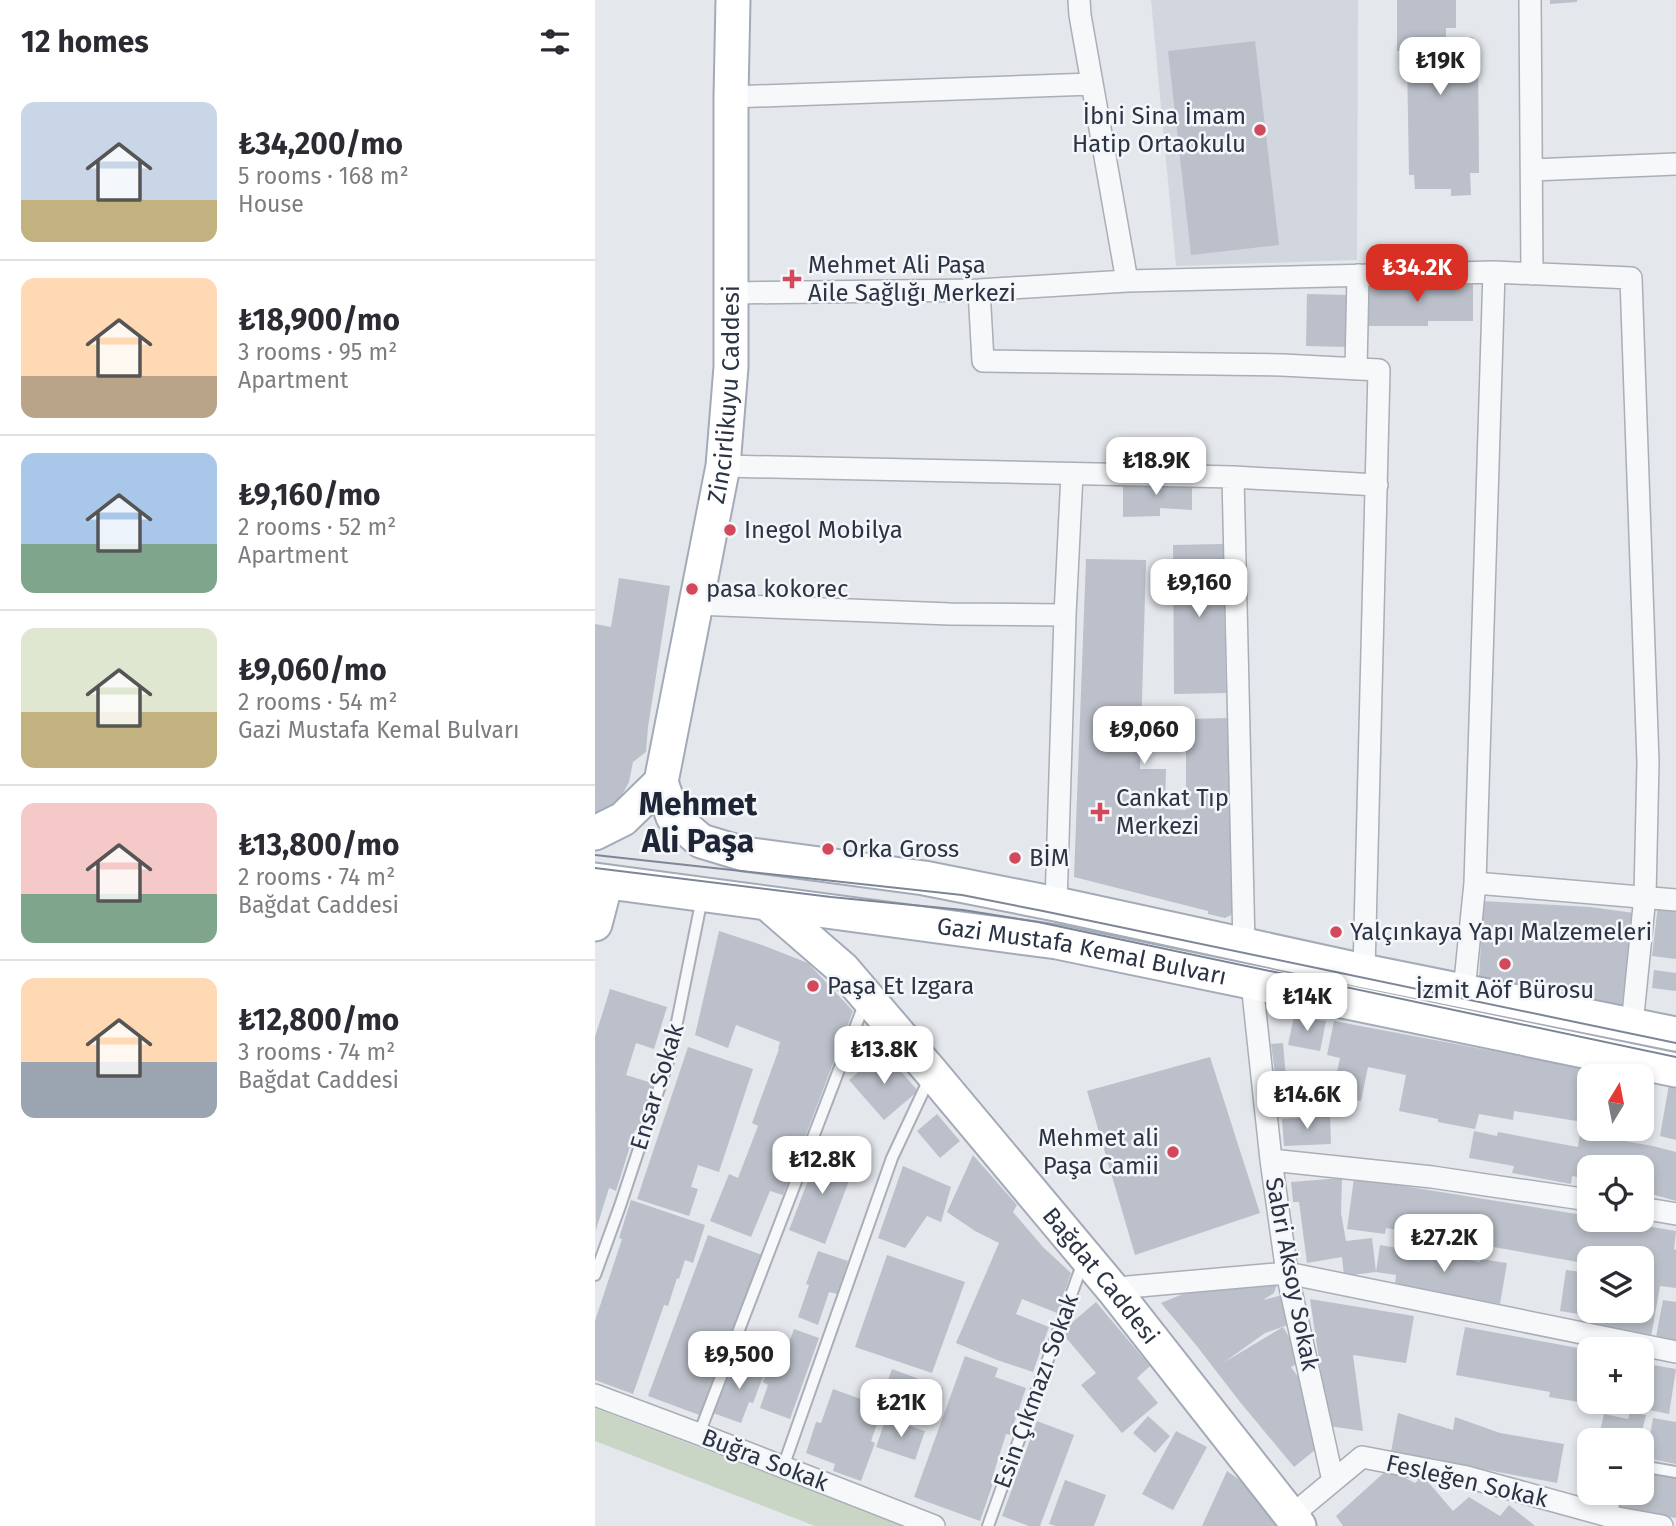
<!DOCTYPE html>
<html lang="en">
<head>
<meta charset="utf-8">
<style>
	body { margin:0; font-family:"Fira Sans",sans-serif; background:#f7f7f7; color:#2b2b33; height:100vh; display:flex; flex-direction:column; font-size:26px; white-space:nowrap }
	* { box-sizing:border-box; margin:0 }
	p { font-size:23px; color:#7c7c81 }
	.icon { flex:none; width:38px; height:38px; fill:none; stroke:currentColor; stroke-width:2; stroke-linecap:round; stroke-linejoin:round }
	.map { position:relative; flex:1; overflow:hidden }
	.sheet { display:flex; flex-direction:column; background:#fff; width:595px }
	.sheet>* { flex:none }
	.needle { width:46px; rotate:10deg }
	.buttons { position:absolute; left:982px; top:1064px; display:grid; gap:14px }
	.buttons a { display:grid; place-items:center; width:77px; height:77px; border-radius:14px; background:#fff; box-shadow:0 4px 10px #0003; font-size:35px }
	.price { position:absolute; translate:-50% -60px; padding:0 16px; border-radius:14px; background:#fff; color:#222; font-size:23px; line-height:46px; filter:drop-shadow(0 2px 4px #0008) }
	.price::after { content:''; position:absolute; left:50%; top:42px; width:21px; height:16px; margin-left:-10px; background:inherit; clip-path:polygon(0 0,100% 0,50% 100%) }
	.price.on { background:#d93025; color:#fff }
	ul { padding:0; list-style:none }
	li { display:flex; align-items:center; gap:21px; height:175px; padding:0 21px }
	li+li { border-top:2px solid #e1e1e2 }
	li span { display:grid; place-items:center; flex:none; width:196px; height:140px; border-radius:14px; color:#555 }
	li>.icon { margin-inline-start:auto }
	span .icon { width:84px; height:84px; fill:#fffc; stroke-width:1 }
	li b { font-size:30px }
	h2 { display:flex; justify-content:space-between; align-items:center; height:84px; padding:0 21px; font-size:30px }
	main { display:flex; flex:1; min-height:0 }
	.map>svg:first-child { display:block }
</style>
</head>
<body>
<main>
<section class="sheet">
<h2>12 homes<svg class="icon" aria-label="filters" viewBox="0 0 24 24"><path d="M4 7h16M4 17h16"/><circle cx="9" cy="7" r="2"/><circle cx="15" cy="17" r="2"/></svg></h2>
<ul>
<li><span style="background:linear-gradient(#c9d6e8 70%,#c2b280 0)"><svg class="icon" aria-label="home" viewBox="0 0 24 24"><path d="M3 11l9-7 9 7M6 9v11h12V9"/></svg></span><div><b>₺34,200/mo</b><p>5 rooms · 168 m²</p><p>House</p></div></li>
<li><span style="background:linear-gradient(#ffd9b3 70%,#b9a48a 0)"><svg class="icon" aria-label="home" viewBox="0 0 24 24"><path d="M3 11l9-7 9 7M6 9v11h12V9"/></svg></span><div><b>₺18,900/mo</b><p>3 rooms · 95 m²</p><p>Apartment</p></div></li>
<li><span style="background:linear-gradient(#a9c7e8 65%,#7fa58c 0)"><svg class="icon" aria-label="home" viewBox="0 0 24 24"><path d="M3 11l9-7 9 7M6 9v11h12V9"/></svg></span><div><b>₺9,160/mo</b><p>2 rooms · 52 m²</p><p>Apartment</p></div></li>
<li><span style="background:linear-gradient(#dfe7d0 60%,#c2b280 0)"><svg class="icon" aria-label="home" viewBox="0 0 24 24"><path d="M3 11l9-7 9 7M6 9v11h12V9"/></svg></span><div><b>₺9,060/mo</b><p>2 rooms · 54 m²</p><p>Gazi Mustafa Kemal Bulvarı</p></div></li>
<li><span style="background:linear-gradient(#f6c9c9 65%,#7fa58c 0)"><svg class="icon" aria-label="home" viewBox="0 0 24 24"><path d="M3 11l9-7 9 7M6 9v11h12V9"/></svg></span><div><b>₺13,800/mo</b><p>2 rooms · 74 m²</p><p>Bağdat Caddesi</p></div></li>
<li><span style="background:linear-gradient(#ffd9b3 60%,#9aa5b1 0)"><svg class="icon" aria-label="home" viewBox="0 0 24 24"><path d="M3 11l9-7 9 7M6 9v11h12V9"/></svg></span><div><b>₺12,800/mo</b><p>3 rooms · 74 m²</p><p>Bağdat Caddesi</p></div></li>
</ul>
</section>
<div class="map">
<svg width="1081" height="1526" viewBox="0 0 1081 1526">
	<rect width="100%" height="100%" fill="#e4e7ec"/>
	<path fill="#d2d6de" d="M556 0H763L762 260 581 266Z"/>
	<path fill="#c9d6c5" d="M0 1408 311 1526H220L0 1441Z"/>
	<path fill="#bbc0ca" d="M802 0H861V28H851V37H878V58H883L884 173H875L876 195 856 196V189H820L819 175H814L812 59H822V51H802Z
		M955 0H982V2L955 4Z
		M660 41 684 245 596 255 573 51Z
		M770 283 878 284V321H833V326H770Z
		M712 294 752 295 751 347 711 346Z
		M597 481V510L565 508V516L528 517V482Z
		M628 544 631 693 579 694 578 545Z
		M491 559 551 560 545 769H571L570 809 591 810V719L634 718 636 869 640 870V904L636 915 630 918 613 914V911L479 877Z
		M24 578 75 586 53 727 51 752 38 762 34 782 21 806 0 819V624L16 627Z
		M888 901 995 907 1039 913 1027 1005 983 999 984 993 884 981Z
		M1063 905 1081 907V959L1057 956Z
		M124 931 167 945 213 963 258 1011 188 1195 175 1191 156 1237 115 1221 134 1174 143 1178 163 1126 157 1123 184 1049H183L185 1042 141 1025 133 1048 100 1035Z
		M1059 970 1081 973V991L1057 988Z
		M15 989 72 1007 59 1049 41 1043 31 1075 60 1084 46 1132 40 1130 21 1191 14 1188 1 1230 0 1037Z
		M699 1016 731 1021 725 1051 693 1045Z
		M739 1021 988 1068 1012 1073V1076H994V1123L919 1111 918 1120 884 1114 880 1129 843 1122V1119L804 1111 811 1075 773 1067 766 1101 737 1096 745 1058 732 1055Z
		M688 1043 691 1077 731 1073 736 1099 684 1103 676 1044Z
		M93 1047 158 1069 124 1172 103 1165 96 1187 103 1189 94 1216 42 1199Z
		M288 1051 323 1091 289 1120 254 1080Z
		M615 1057 665 1213 540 1255 492 1091Z
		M1046 1083 1053 1084 1048 1113H1046Z
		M1074 1084 1081 1085V1140L1065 1136Z
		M342 1114 365 1141 345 1158 322 1131Z
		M735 1116 736 1144 689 1146 687 1119Z
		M879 1131 902 1136 903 1132 983 1147 985 1133 1058 1146 1081 1152V1201L1046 1191V1167H994V1179L977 1176 976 1184 917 1173 919 1166 874 1158Z
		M230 1145 253 1154 247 1170 257 1173 230 1244 194 1230 221 1160 224 1161Z
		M378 1155 422 1205 418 1212 448 1247 476 1273 462 1313 427 1299 421 1314 454 1327 438 1372 402 1360 361 1343 404 1243 380 1231 352 1212Z
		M308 1166 356 1187 346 1222 332 1216 310 1248 283 1238Z
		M747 1178 746 1213 751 1241 777 1238 781 1272 749 1276 747 1257 712 1263 704 1202H698L696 1182Z
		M759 1178 994 1216V1220H1015L1081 1231 1079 1249 1081 1250V1288L1065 1286 1056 1337 988 1325 990 1315 965 1311 971 1270 994 1273V1311H1046V1258H994V1264L791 1228 790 1234 752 1229Z
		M36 1200 110 1225 98 1263 90 1260 84 1279 82 1278 73 1306 69 1305 38 1394 0 1380V1321L27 1239 24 1238Z
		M113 1235 167 1255 107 1416 53 1396Z
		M785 1245 885 1262 886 1259 912 1263 905 1304 800 1285 801 1275 781 1272Z
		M223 1251 253 1261 242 1294 234 1292 223 1325 203 1317 214 1285 211 1284Z
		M292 1255 370 1282 337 1373 260 1347Z
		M682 1284 679 1293 668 1300 692 1294 698 1323 690 1326 670 1333 628 1363 688 1327 708 1360 696 1367 711 1388 720 1450 699 1467 645 1402 601 1345 566 1303 588 1294 631 1287Z
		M715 1299 819 1316 811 1363 758 1355 768 1431 734 1426Z
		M1068 1300 1081 1302V1340L1061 1337Z
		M501 1302 555 1366 542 1378 563 1403 527 1433 486 1385 501 1373 466 1332Z
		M870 1327 994 1350V1402H996L995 1404 954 1397 955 1392 861 1375Z
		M199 1329 224 1338 195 1419 165 1408 173 1385 168 1382 175 1362 186 1366Z
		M370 1356 403 1368 400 1377 431 1388 415 1435 411 1434 396 1482 398 1483 385 1521 319 1497Z
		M138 1359 170 1371 158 1403 154 1402 146 1423 118 1413Z
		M1046 1363 1081 1369 1074 1414 1034 1406 1035 1402H1046Z
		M297 1369 348 1388 335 1423 293 1408 297 1398 288 1394Z
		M238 1389 288 1407 276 1441 280 1443 266 1481 238 1471 240 1464 211 1453 221 1422 226 1423Z
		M1035 1412 1051 1415 1045 1440H1003L1009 1414 1033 1419Z
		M803 1413 858 1430 860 1417 905 1433 969 1444 962 1483 796 1452Z
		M553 1416 575 1436 560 1453 538 1433Z
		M291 1418 330 1431 320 1460 281 1447Z
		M1058 1418 1081 1422V1464L1051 1458Z
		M442 1421 479 1435 445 1526H434L407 1516Z
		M581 1431 612 1447 578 1510 547 1494Z
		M793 1469 820 1483 828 1476 858 1511 874 1497 905 1516 914 1505 940 1526H748L741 1516Z
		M632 1471 649 1483 682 1526H607Z
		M1046 1471 1081 1477V1518L1023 1508 1026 1493H1046Z
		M470 1480 511 1495 499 1526H461L454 1524Z"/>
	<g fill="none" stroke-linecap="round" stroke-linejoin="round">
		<defs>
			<path id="service" d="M0 1275 25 1206 76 1052 107 898
				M104 1434 270 1002
				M1046 1466 1081 1472
				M188 1467 297 1158 335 1077
				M1016 1520 1021 1493
				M393 1526 488 1262"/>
			<path id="minor" d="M484 0 485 15 532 281
				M935 0 937 274
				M136 97 497 84
				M937 170 1081 164
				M384 290 388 361 687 365 784 370 769 971
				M136 293 384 290 532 281 899 272 1036 278 1053 762 1050 896 1037 1025
				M761 369 763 275
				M128 466 638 477 782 485
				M638 477 649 945
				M100 604 355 614 470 615
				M880 883 1081 900
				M461 904 470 615 477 474
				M657 983 676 1160 692 1273 738 1481
				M869 991 880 883 899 272
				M676 1160 837 1177 994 1200
				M1046 1208 1081 1214
				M521 1293 533 1287 692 1273 1081 1352
				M0 1395 104 1434 339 1526
				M700 1520 708 1506 767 1457 872 1477 1017 1517 1067 1526"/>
			<g id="primary">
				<path d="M66 782 78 817 106 841 149 854 329 878 461 904 769 971 1081 1034"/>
				<path id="s1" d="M0 833 28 819 66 782 128 466 136 367V97L138 0"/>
				<path id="s2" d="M0 880 462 942 1081 1070"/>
				<path id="s3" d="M173 904 248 969 337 1073 521 1293 704 1526"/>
				<path d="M0 924 11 882"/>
			</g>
		</defs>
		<use href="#service" stroke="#a9aeb7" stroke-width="14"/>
		<use href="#minor" stroke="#a9aeb7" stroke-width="24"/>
		<use href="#primary" stroke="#a3abb8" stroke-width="37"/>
		<use href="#service" stroke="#f7f8fa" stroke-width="10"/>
		<use href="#minor" stroke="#f7f8fa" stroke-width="21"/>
		<use href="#primary" stroke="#fff" stroke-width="33"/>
		<path stroke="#7d8696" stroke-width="2" d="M0 855 367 895 448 911 1081 1043
			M0 868 236 897 368 910 443 922 1081 1057"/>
	</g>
	<g fill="#d1495b" stroke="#f4f6f9" stroke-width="2.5">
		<circle cx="665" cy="130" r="7"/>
		<path d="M193.5 268.5h7v7h7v7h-7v7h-7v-7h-7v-7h7z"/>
		<circle cx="135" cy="530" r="7"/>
		<circle cx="97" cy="589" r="7"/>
		<path d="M501.5 801.5h7v7h7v7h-7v7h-7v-7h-7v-7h7z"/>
		<circle cx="233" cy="849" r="7"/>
		<circle cx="420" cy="858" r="7"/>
		<circle cx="741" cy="932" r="7"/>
		<circle cx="910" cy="964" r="7"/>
		<circle cx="218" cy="986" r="7"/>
		<circle cx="578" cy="1152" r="7"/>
	</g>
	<g text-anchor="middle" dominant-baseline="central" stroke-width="5" stroke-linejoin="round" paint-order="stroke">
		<g font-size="24" fill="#2b3445" stroke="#f4f6f9" text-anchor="start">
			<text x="651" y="116" text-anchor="end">İbni Sina İmam<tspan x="651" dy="28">Hatip Ortaokulu</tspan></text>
			<text x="213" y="265">Mehmet Ali Paşa<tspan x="213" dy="28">Aile Sağlığı Merkezi</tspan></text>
			<text x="149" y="530">Inegol Mobilya</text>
			<text x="111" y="589">pasa kokorec</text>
			<text x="521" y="798">Cankat Tıp<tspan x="521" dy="28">Merkezi</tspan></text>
			<text x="247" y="849">Orka Gross</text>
			<text x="434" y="858">BİM</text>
			<text x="755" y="932">Yalçınkaya Yapı Malzemeleri</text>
			<text x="232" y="986">Paşa Et Izgara</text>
			<text x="910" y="990" text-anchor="middle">İzmit Aöf Bürosu</text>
			<text x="564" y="1138" text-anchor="end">Mehmet ali<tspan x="564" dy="28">Paşa Camii</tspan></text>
		</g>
		<g font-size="24" fill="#2b3445" stroke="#f4f6f9">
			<text stroke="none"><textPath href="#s1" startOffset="478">Zincirlikuyu Caddesi</textPath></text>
			<text stroke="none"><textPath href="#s2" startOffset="492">Gazi Mustafa Kemal Bulvarı</textPath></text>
			<text transform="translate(62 1087) rotate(-73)">Ensar Sokak</text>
			<text transform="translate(697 1274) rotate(79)">Sabri Aksoy Sokak</text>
			<text stroke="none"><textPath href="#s3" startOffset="500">Bağdat Caddesi</textPath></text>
			<text transform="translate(441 1391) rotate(-70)">Esin Çıkmazı Sokak</text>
			<text transform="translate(170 1460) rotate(21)">Buğra Sokak</text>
			<text transform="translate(872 1481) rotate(13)">Fesleğen Sokak</text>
		</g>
		<g font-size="32" font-weight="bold" fill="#1d2536" stroke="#f4f6f9">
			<text x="103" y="804">Mehmet<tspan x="103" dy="37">Ali Paşa</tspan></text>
		</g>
	</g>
</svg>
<div class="buttons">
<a><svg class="needle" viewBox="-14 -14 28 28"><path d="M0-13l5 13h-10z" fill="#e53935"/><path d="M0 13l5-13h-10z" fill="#7c7c81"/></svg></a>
<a><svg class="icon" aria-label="locate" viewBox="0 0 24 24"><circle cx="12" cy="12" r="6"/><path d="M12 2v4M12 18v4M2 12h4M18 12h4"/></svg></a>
<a><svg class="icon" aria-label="layers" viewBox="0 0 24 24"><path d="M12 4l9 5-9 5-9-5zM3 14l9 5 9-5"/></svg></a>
<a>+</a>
<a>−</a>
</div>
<b class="price" style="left:845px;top:97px">₺19K</b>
<b class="price on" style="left:822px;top:304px">₺34.2K</b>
<b class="price" style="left:561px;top:497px">₺18.9K</b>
<b class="price" style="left:604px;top:619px">₺9,160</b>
<b class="price" style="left:549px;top:766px">₺9,060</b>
<b class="price" style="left:712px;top:1033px">₺14K</b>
<b class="price" style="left:289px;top:1086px">₺13.8K</b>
<b class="price" style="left:712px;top:1131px">₺14.6K</b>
<b class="price" style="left:227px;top:1196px">₺12.8K</b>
<b class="price" style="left:849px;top:1274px">₺27.2K</b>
<b class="price" style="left:144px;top:1391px">₺9,500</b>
<b class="price" style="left:306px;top:1439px">₺21K</b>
</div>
</main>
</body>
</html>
